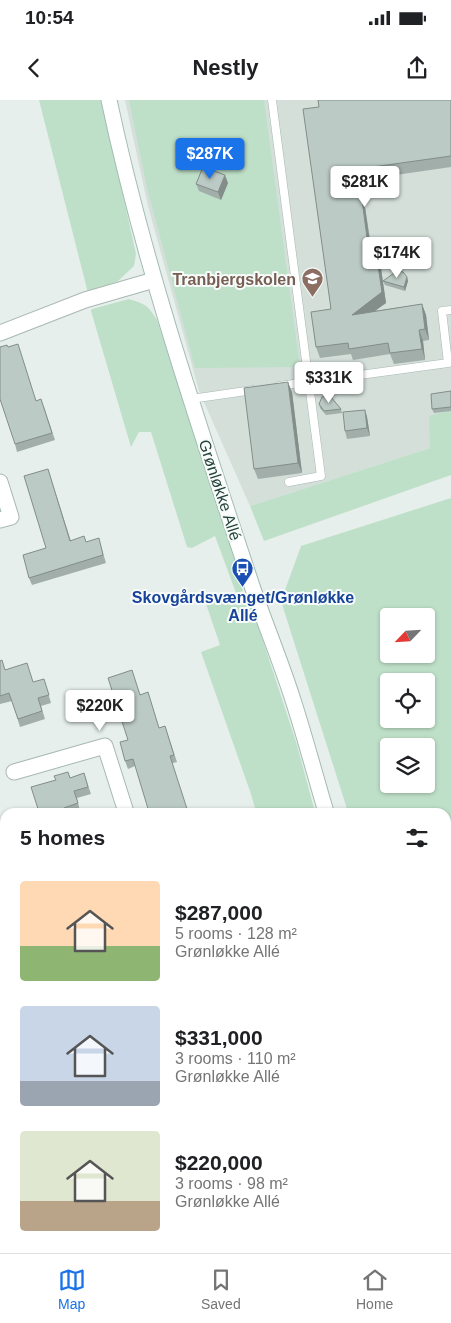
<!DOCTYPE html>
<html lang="en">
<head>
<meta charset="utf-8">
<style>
	body { margin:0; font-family:Helvetica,sans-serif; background:#f2f2f2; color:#202124; height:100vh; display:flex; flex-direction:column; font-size:19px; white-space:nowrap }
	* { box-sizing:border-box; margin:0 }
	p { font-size:16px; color:#757577 }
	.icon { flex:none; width:28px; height:28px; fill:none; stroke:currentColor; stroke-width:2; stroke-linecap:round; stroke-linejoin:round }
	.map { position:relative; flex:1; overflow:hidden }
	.panel { position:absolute; left:0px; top:708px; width:451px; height:446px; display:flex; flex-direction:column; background:#fff; border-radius:15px 15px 0 0; box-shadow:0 1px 4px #0004 }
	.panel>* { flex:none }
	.needle { width:32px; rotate:245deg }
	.controls { position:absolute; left:380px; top:508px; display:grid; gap:10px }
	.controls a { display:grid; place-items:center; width:55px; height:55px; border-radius:5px; background:#fff; box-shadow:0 1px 4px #0004; font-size:25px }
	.price { position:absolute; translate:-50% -42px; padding:0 11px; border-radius:5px; background:#fff; color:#222; font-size:16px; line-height:32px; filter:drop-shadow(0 1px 2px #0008) }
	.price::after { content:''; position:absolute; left:50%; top:30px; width:15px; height:11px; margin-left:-8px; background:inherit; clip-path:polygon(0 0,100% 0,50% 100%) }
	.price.current { background:#1a73e8; color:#fff }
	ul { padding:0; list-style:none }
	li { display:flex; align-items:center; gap:15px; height:125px; padding:0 20px }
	li span { display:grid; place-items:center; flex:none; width:140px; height:100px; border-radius:5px; color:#555 }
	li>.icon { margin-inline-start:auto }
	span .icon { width:60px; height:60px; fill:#fffc; stroke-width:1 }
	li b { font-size:21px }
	h2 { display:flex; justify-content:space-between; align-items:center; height:60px; padding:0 20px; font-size:21px }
	.status { display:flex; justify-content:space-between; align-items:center; height:35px; padding:0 25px; background:#fff; direction:ltr }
	.status svg { height:14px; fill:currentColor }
	header { display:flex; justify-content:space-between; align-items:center; height:65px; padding:0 20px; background:#fff; font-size:22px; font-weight:700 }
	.tab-bar { display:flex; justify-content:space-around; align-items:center; height:70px; border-top:1px solid #e0e0e0; background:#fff; font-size:14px; color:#757577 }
	.tab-bar a { display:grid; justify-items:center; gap:2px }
	.tab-bar .current { color:#1a73e8 }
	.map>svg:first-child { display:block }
</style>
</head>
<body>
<div class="status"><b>10:54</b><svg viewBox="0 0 49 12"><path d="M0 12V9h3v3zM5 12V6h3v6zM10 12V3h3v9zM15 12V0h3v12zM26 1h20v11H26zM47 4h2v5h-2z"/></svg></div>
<header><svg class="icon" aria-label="back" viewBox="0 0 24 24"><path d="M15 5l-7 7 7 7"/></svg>Nestly<svg class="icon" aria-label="share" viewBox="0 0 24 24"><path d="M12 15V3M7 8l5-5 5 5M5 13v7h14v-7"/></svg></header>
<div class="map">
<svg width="451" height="1153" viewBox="0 0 451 1153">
	<rect width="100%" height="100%" fill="#e6efeb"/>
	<path fill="#d4dfda" d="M125 0H451V310L430 348 250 406 199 291 148 106Z"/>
	<path fill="#bfe0c8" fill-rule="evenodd" d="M39 0H102L136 154 134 166 118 181 88 193Z
		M129 0H264L300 267 195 268 147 88Z
		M129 199C145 204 148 205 157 220L238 465 235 466 243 491 236 493 215 436 192 448 187 447 151 332H139L131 347 91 211 92 209Z
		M451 310V375L264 441 250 406 430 348 429 316Z
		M451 398V774H446V712H348L281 501 301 446ZM389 516H426V554H389ZM389 581H426V619H389ZM389 646H426V684H389Z
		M203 495 234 501 248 495 297 645 315 712H256L251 694 201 552 220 545Z
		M451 821V1153H421L420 1149H446V822Z
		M0 909 5 928 2 997 0 1007Z
		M339 1149H397L398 1153H340Z"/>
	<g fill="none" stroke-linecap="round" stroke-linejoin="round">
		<defs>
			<path id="lane" d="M272 0 321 376 289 382
				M279 286 448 263 442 211 451 210
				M191 299 253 290"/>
			<path id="street" d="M0 233 85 200 154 180
				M0 382 11 417 0 420
				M14 672 105 646 126 712
				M0 816H5
				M209 1149 210 1153"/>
			<path id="secondary" d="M109 0C144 165 199 326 252 486 265 524 281 562 293 600 305 637 315 675 326 712
				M446 798 451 797
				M410 1149V1153"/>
		</defs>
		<use href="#lane" stroke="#a8b8b2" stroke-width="9"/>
		<use href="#street" stroke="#a8b8b2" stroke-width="17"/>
		<use href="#secondary" stroke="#a4bbb3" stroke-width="17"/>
		<use href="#lane" stroke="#fff" stroke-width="8"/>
		<use href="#street" stroke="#fff" stroke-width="15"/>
		<use href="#secondary" stroke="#fff" stroke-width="15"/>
	</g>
	<path fill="#a1aea9" d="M451 0V67L361 80 372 152 380 162 386 203 374 211 422 204 426 215 429 240 423 241 425 260 394 264 390 254 353 260 351 254 320 258 316 247 331 209 319 7Z
		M228 83 221 100 199 91 196 84Z
		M407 177 408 181 405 191 385 185 383 181Z
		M451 291V311L434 313 432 309Z
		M292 292 302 373 258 379 254 369Z
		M36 301 44 307 55 340 17 352 15 344Z
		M319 304 341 309 342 313 326 315 320 308Z
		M365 310 367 317 370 336 347 339 345 331Z
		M48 369 71 441 86 442 101 446 106 463 32 485 29 478 46 448Z
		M0 561 5 570 33 582 46 586 51 603 41 606 45 619 20 627 12 601 0 604Z
		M140 594 150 600 159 628 165 626 177 662 173 663 135 666 128 669 125 661 128 640Z
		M84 673 91 694 77 698 80 711 75 712H39L70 678Z
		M5 736V771L0 772V738Z
		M5 834V882L2 883 0 878V836Z
		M78 1149H94V1153H79Z
		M229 1149H274V1153H230Z"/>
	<path fill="#838d89" d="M358 69 361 80 373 163 369 153Z
		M225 75 228 83 221 100 218 92Z
		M376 152 380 162 386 203 356 225 352 215Z
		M407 177 408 181 405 191 404 187Z
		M422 204 426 215 429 240 425 229Z
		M419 230 423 241 425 260 422 249Z
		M288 282 292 292 302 373 298 363Z
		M365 310 367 317 370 336 367 328Z"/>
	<path fill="#bbcac4" stroke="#838d89" d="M318 0H451V56L358 69 369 153 376 152 382 192 352 215 422 204 425 229 419 230 422 249 390 253 388 243 349 249 348 243 316 247 311 212 331 209 303 9 319 7Z
		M203 67 225 75 218 92 196 84Z
		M397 171 403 172 407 177 404 187 383 181Z
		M18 244 36 301 41 299 52 333 15 344 0 299V247L7 245 8 247Z
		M288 282 298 363 254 369 244 288Z
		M451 291V307L432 309 431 294Z
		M330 296 341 309 324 311 319 304 322 297Z
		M365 310 367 328 345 331 343 312Z
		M48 369 70 441 84 436 86 442 99 438 103 455 29 478 23 455 46 448 24 376Z
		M2 560 5 570 27 563 33 582 44 579 49 595 38 598 42 611 18 619 9 593 0 596V561Z
		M132 570 140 595 148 592 159 628 165 626 174 655 170 656 188 712H149L133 659 125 661 120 642 128 640 108 578Z
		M68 672 70 678 84 673 88 687 74 691 78 703 64 708 66 712H39L31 687 56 680 54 676Z
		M5 736V762L0 764V738Z
		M5 834V874L0 875V836Z
		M78 1149H92V1150L78 1152Z
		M229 1149H255L256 1153H230Z"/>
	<defs>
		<symbol id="school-pin" viewBox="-11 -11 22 30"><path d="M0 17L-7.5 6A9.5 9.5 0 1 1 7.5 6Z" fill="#8d6e63" stroke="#f7fbf9"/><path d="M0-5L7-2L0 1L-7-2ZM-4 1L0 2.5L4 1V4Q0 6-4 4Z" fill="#fff"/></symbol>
		<symbol id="bus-pin" viewBox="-11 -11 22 30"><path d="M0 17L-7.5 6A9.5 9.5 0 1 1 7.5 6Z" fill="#1a4fb4" stroke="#f7fbf9"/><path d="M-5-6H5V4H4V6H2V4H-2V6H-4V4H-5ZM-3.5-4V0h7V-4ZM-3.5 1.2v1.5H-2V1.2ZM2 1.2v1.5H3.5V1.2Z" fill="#fff"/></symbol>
	</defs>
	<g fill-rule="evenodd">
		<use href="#school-pin" x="300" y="166" width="25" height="34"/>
		<use href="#bus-pin" x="230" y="456" width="25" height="34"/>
	</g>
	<g text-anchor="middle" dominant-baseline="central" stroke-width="4" stroke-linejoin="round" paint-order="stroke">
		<g font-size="16" font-weight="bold" fill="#785e54" stroke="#f7fbf9" text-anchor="end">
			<text x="296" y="179">Tranbjergskolen</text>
		</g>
		<g font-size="16" fill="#24423a" stroke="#f7fbf9">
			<text transform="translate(220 390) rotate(72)">Grønløkke Allé</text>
		</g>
		<g font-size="16" font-weight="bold" fill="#164399" stroke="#f7fbf9">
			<text x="243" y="497">Skovgårdsvænget/Grønløkke<tspan x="243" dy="18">Allé</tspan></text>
		</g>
	</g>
</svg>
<div class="controls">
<a><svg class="needle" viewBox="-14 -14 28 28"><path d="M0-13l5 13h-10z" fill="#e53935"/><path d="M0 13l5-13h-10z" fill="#757577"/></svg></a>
<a><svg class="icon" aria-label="locate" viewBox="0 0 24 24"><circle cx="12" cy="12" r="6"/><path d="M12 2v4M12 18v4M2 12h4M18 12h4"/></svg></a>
<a><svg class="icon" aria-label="layers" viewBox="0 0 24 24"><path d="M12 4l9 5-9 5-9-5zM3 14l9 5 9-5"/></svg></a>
</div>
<b class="price current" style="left:210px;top:80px">$287K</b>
<b class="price" style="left:365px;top:108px">$281K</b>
<b class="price" style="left:397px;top:179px">$174K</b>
<b class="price" style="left:329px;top:304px">$331K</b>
<b class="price" style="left:100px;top:632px">$220K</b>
<section class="panel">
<h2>5 homes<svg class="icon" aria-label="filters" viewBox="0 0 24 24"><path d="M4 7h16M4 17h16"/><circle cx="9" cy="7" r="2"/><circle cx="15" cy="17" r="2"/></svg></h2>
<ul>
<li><span style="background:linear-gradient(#ffd9b3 65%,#8fb573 0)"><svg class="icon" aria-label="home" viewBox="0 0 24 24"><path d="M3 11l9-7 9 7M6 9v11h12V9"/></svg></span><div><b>$287,000</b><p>5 rooms · 128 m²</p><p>Grønløkke Allé</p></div></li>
<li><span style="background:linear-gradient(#c9d6e8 75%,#9aa5b1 0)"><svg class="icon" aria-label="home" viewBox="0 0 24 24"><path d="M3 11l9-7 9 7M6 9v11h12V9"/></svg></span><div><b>$331,000</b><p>3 rooms · 110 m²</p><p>Grønløkke Allé</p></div></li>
<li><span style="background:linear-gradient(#dfe7d0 70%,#b9a48a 0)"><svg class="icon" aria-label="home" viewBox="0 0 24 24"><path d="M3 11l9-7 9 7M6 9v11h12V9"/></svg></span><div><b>$220,000</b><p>3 rooms · 98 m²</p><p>Grønløkke Allé</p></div></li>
</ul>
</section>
</div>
<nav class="tab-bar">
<a class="current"><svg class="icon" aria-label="map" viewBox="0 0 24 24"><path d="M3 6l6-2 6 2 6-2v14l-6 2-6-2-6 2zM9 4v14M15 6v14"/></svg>Map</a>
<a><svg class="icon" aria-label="saved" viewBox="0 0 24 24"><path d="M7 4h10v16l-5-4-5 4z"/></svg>Saved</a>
<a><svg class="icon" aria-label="home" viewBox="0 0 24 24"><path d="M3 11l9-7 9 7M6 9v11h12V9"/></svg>Home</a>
</nav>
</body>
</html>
